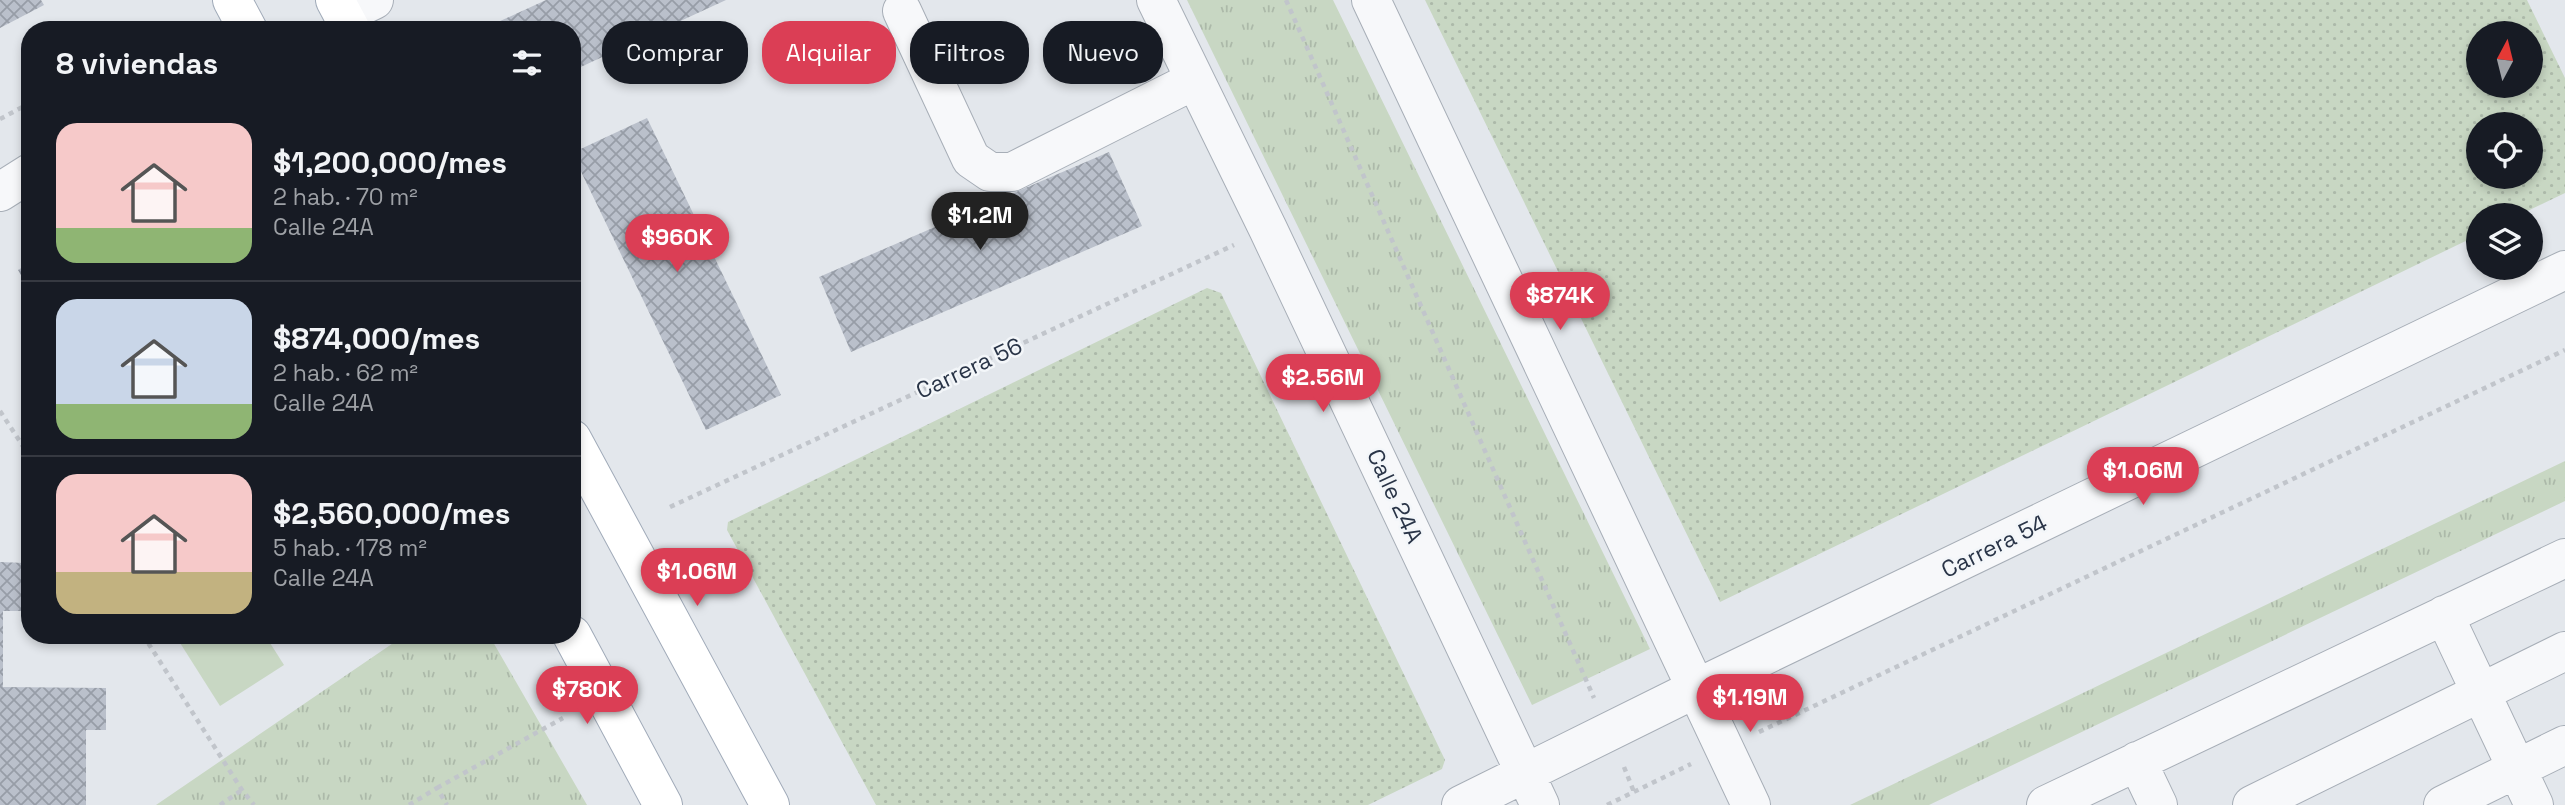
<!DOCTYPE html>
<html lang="es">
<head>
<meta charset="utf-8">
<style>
	body { margin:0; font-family:"Space Grotesk",sans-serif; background:#20242c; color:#f1f3f6; height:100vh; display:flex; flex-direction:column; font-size:26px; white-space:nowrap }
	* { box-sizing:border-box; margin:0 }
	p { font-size:23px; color:#9ea1a6 }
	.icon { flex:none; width:38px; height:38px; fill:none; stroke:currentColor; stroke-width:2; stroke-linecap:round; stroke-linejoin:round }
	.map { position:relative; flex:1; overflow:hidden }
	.drawer { position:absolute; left:21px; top:21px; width:560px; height:623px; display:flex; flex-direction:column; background:#171b24; border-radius:28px; box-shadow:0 4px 10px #0003 }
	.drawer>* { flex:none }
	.top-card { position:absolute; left:602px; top:21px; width:665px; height:63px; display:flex; gap:14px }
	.needle { width:46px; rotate:7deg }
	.controls { position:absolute; left:2466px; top:21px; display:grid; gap:14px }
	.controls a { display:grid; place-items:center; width:77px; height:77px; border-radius:50%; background:#171b24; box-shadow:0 4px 10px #0003; font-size:35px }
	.price { position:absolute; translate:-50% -60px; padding:0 16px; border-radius:24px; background:#db3e55; color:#fff; font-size:23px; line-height:46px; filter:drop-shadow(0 2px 4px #0008) }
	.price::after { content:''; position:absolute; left:50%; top:42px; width:21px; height:16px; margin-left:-10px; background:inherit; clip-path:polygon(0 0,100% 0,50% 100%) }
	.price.selected { background:#222; color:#fff }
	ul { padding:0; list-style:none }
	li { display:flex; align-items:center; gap:21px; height:175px; padding:0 35px }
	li+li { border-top:2px solid #363941 }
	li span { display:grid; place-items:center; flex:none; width:196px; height:140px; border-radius:21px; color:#555 }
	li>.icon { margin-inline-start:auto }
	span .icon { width:84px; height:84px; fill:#fffc; stroke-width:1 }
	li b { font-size:30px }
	h2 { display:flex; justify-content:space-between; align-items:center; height:84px; padding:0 35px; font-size:30px }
	.chip { padding:0 24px; border-radius:28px; background:#171b24; box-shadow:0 4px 10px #0003; font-size:24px; line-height:63px }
	.chip.selected { background:#db3e55; color:#fff }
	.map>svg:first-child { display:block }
</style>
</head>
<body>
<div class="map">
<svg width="2565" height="805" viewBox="0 0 2565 805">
	<defs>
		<pattern id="grass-dots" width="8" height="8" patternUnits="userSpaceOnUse" patternTransform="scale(1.75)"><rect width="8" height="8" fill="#c8d7c3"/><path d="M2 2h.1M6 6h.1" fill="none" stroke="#acb9a9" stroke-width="1.8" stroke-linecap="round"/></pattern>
		<pattern id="park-tufts" width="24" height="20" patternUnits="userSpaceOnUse" patternTransform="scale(1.75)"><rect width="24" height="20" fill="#c8d7c3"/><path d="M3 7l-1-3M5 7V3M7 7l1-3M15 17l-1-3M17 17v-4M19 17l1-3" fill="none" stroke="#acb9a9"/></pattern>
		<pattern id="building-cross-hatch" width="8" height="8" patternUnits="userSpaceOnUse" patternTransform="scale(1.75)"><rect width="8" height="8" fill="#bac0cb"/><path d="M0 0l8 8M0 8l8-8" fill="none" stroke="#979da7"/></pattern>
	</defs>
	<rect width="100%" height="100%" fill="#e3e7ec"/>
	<path fill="url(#grass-dots)" fill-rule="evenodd" d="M1425 0H2527L2565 78V193L2519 215H2478V235L1720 602ZM2478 33H2530V86H2478ZM2478 124H2530V177H2478Z
		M1207 288 1221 293 1445 760 1442 769 1368 805H876L727 530 728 522Z"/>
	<path fill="url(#park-tufts)" d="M1187 0H1333L1650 649 1532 705Z
		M2565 461V501L1929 805H1850Z
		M405 635H489L587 805H156Z"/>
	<path fill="#c8d7c3" d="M175 635H265L284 665 220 706Z"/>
	<path fill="url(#building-cross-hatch)" d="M0 0H41L44 5 0 28Z
		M546 0H726L572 71V30H501L498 22Z
		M647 118 781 395 706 430 572 153Z
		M1109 152 1142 226 851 352 819 277Z
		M30 263V291L18 270Z
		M0 562 25 563V611H3V687L106 688V730H86V805H0Z"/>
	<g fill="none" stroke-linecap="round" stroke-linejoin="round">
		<defs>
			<path id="minor" d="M1156 0 1268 229 1540 805
				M1371 0 1751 805
				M902 11 971 159 990 172H1012L1195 80
				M343 15 374 0
				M0 192 30 173
				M2444 615 2534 805
				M2137 761 2158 805
				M1461 805 1695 689 2565 270
				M2046 805 2565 558
				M2252 805 2565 651
				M2443 805 2565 745"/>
			<path id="major" d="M232 0 248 30
				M335 0 351 30
				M572 439 770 805
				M572 635 663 805"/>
		</defs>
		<use href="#minor" stroke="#a7aeb7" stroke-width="40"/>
		<use href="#major" stroke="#a1abb9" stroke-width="40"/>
		<path stroke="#c1c5cb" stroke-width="4.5" stroke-dasharray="5 5" stroke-linecap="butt" d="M1286 0 1594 698
			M166 30 183 21
			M0 119 30 103
			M0 411 30 457
			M670 507 1234 245
			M143 635 242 790 254 805
			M1759 732 2565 350
			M1624 767 1634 792
			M437 788 563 718
			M220 805 242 790
			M409 805 437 788 447 805
			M1607 805 1691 764"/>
		<use href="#minor" stroke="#f7f8fa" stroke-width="38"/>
		<use href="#major" stroke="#fff" stroke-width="38"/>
	</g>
	<g text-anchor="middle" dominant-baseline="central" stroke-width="5" stroke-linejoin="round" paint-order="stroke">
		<g font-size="23" fill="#293447" stroke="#f3f6f9">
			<text transform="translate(969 368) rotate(-25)">Carrera 56</text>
			<text transform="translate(1395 496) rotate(65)">Calle 24A</text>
			<text transform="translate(1994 546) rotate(-26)">Carrera 54</text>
		</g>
	</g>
</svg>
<div class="controls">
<a><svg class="needle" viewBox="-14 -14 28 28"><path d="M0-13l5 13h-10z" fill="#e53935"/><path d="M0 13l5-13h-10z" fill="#9ea1a6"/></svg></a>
<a><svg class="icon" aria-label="locate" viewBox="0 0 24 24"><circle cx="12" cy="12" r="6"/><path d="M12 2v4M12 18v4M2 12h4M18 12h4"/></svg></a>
<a><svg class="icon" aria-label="layers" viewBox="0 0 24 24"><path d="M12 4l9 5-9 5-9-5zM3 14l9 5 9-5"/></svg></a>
</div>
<b class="price selected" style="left:980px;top:252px">$1.2M</b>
<b class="price" style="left:677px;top:274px">$960K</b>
<b class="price" style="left:1560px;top:332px">$874K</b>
<b class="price" style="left:1323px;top:414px">$2.56M</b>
<b class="price" style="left:2143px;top:507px">$1.06M</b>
<b class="price" style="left:697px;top:608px">$1.06M</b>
<b class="price" style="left:587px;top:726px">$780K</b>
<b class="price" style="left:1750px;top:734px">$1.19M</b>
<div class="top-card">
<a class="chip">Comprar</a>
<a class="chip selected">Alquilar</a>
<a class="chip">Filtros</a>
<a class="chip">Nuevo</a>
</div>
<section class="drawer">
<h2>8 viviendas<svg class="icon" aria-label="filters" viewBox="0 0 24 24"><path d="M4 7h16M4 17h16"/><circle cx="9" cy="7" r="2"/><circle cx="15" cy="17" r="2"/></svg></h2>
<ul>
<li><span style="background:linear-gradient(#f6c9c9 75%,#8fb573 0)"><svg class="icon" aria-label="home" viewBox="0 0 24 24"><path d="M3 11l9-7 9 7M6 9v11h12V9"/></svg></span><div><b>$1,200,000/mes</b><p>2 hab. · 70 m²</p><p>Calle 24A</p></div></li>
<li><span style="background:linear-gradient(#c9d6e8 75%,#8fb573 0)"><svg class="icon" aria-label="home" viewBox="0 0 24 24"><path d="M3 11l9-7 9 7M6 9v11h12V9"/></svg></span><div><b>$874,000/mes</b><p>2 hab. · 62 m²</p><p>Calle 24A</p></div></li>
<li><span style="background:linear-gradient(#f6c9c9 70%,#c2b280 0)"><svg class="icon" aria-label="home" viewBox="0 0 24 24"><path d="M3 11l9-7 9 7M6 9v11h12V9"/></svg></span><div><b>$2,560,000/mes</b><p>5 hab. · 178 m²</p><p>Calle 24A</p></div></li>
</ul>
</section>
</div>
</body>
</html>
